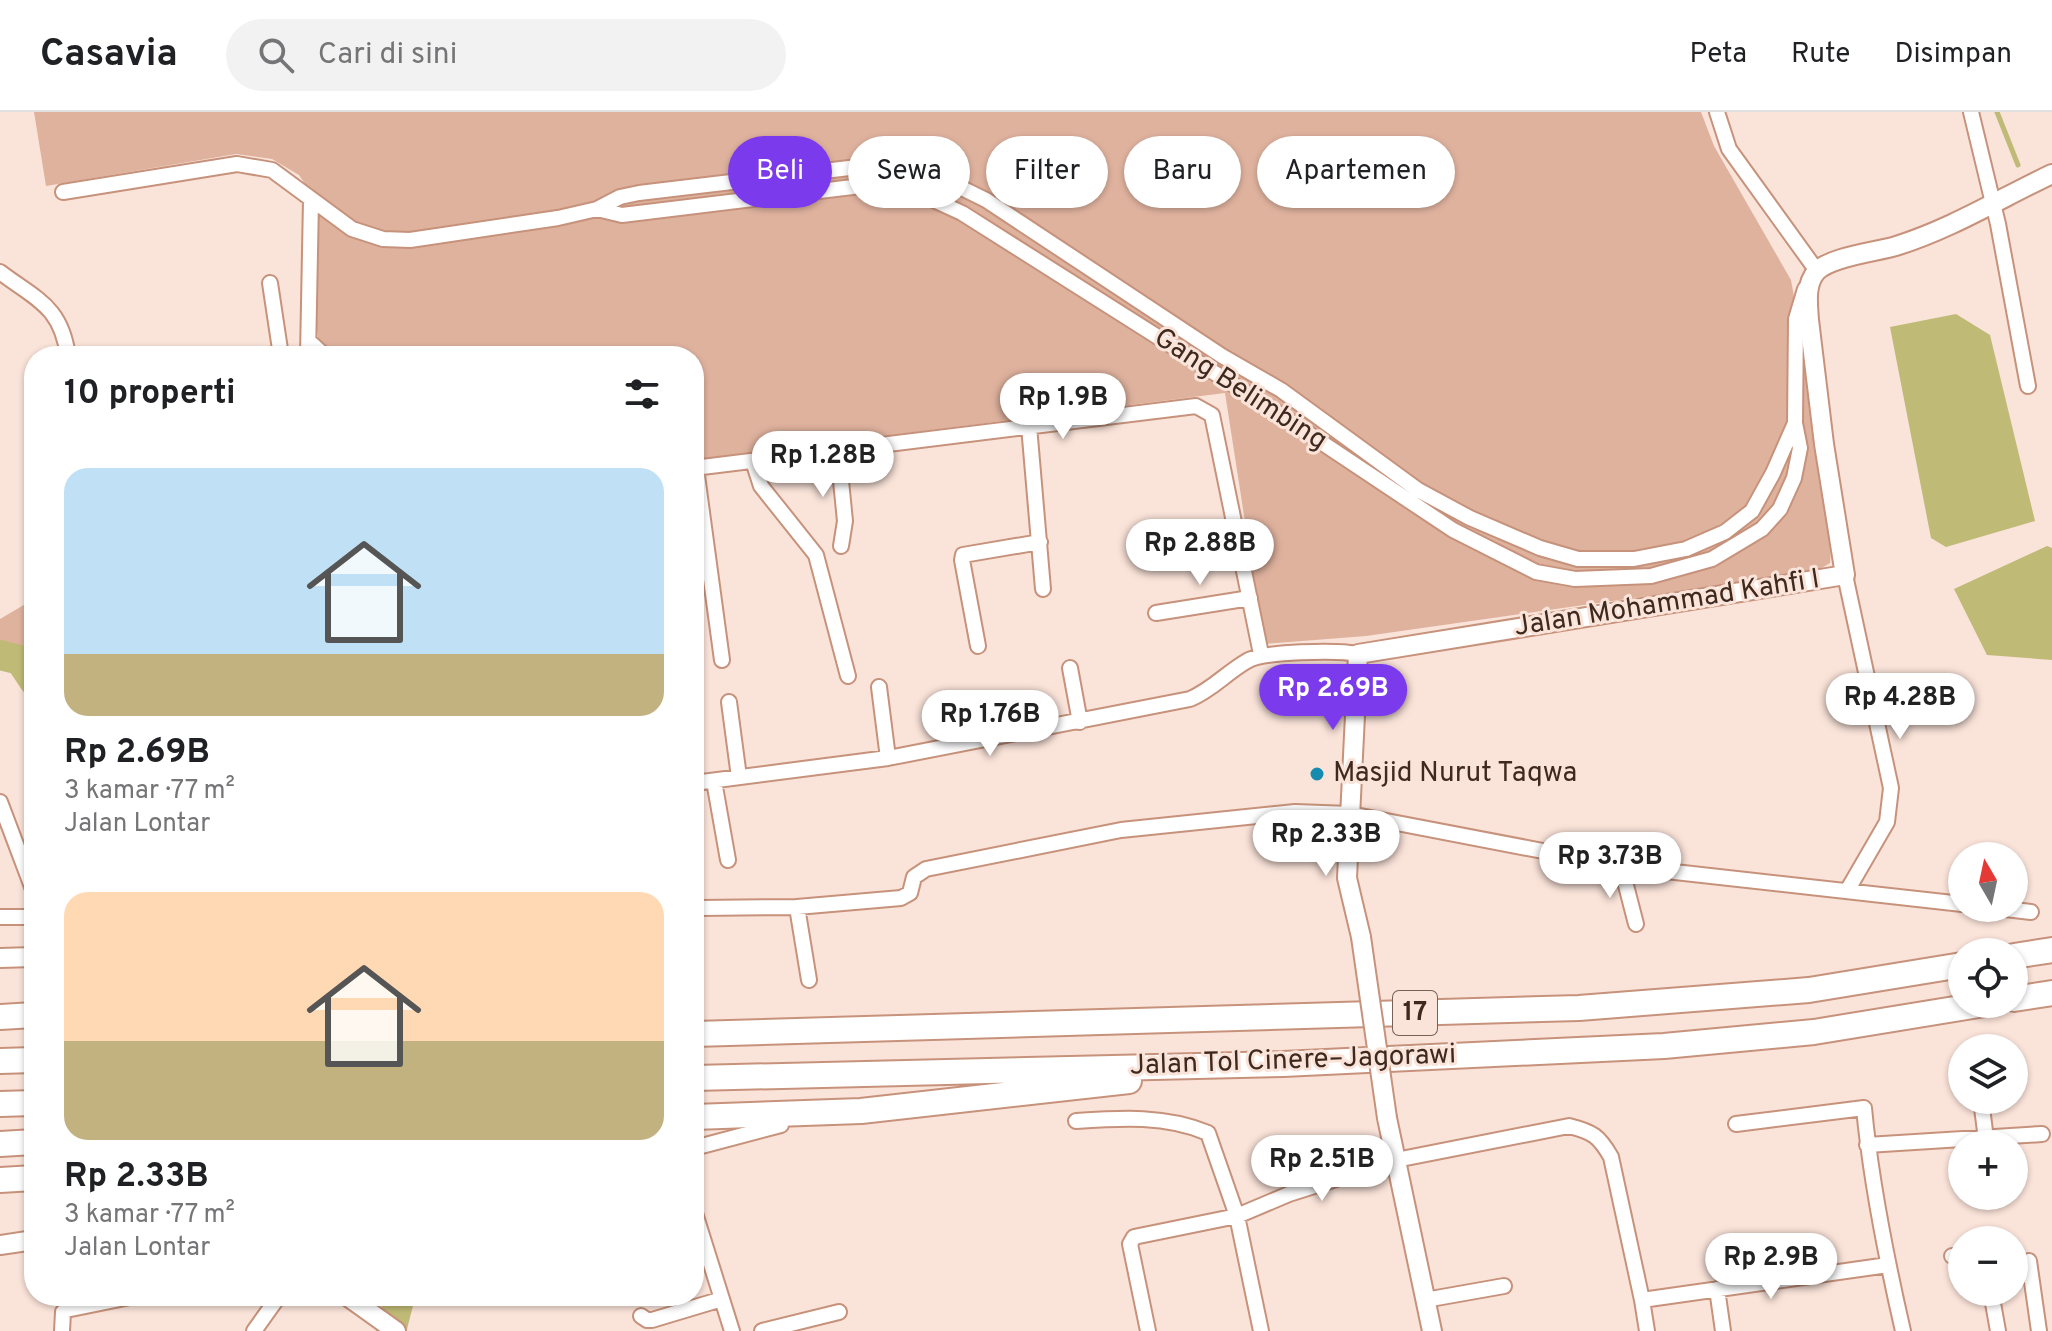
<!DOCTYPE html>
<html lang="id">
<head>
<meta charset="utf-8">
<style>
	body { margin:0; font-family:Overpass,sans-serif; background:#f2f2f2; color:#202124; height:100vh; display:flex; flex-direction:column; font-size:30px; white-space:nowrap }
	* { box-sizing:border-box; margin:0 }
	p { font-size:26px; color:#757577 }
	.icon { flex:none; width:44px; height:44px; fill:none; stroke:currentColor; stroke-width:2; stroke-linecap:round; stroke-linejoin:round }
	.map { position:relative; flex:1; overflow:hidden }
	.panel { position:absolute; left:24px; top:234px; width:680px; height:960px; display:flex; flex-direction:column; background:#fff; border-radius:32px; box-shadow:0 2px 6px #0004 }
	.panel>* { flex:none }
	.hud { position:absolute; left:728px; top:24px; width:760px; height:72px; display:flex; gap:16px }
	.needle { width:52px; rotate:351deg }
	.fabs { position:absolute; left:1948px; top:730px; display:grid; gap:16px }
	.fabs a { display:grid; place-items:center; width:80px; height:80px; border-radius:50%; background:#fff; box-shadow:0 2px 6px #0004; font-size:40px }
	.price { position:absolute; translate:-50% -68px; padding:0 18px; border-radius:28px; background:#fff; color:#222; font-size:26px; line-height:52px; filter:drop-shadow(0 2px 4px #0008) }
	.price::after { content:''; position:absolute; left:50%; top:48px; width:24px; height:18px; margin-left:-12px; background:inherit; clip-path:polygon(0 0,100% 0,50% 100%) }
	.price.active { background:#7c3aed; color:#fff }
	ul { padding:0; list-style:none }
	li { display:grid; align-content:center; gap:16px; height:424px; padding:0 40px }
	li span { display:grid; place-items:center; height:248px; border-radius:24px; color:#555 }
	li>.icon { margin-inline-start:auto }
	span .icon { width:144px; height:144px; fill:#fffc; stroke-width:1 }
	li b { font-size:34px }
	h2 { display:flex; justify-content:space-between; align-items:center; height:96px; padding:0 40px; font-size:34px }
	.tag { padding:0 28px; border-radius:36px; background:#fff; box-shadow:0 2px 6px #0004; font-size:28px; line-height:72px }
	.tag.active { background:#7c3aed; color:#fff }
	header { display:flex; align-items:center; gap:48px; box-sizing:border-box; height:112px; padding:0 40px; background:#fff; border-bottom:2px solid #e0e0e0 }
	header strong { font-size:38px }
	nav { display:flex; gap:44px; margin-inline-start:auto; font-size:28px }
	.search { width:560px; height:72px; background:#f2f2f2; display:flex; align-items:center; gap:20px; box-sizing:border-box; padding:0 28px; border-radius:44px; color:#757577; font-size:30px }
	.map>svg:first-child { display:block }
</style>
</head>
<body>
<header>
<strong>Casavia</strong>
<div class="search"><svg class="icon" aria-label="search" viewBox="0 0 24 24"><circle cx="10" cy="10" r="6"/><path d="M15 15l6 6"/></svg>Cari di sini</div>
<nav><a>Peta</a><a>Rute</a><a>Disimpan</a></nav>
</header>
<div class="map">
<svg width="2052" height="1219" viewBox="0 0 2052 1219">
	<rect width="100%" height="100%" fill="#fae3d9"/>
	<path fill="#dfb29e" d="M34 0H1701L1714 34 1791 168 1814 296 1831 434 1830 451 1820 457 1803 462 1366 524 1264 532 1225 281 694 348V244H320L316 209V88L299 63 272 47 236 42 46 74Z
		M34 487V556L24 541 0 534V507Z"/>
	<path fill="#bfba76" d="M1956 202 1990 223 2035 409 1946 435 1931 426 1890 215Z
		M2047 434 2052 436V548L1987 543 1954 477Z"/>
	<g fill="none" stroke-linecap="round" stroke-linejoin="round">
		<path stroke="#bfba76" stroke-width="5" d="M1997 0 2018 53"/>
		<path stroke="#bfba76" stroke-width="30" d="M0 543 20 548 34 569
			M391 1219 400 1184"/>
		<defs>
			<path id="minor" d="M1717 0 1729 37 1817 159
				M1971 0 1998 112 2028 274
				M63 80 237 52 272 58 352 117 383 127 410 128 558 106 597 97 620 85 639 81 866 54 897 52 923 57 986 88 1222 244 1281 278 1418 378 1470 406 1540 436 1578 447H1634L1686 437 1725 420 1752 399 1773 361 1795 311
				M597 97 622 103 861 74 914 79 962 101 1270 296 1453 418 1536 460 1575 467 1651 464 1712 447 1762 417 1780 397 1794 366 1800 336 1795 311 1796 207 1805 177
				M0 160C37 188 61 194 68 244
				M270 171 281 244
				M310 230 325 244
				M308 244 311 88
				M1029 314 1043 477
				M838 339 845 409 841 434
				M753 349 761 374 816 443 848 564
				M694 356 1196 294 1212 303 1261 542
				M696 356 722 548
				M1845 463 1891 676 1887 710 1847 779
				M1156 501 1250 486
				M978 534 962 448 963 443 1040 430
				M1070 556 1080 610
				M879 575 888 646
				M729 590 739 665
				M714 669 728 748
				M694 671 888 646 1190 587C1212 578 1226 561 1247 549 1263 539 1338 538 1358 542
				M0 690 34 780
				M1621 754 1636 812
				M797 795 809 868
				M699 796 797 795 901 786 910 781 914 765 926 757 1121 718 1295 700 1350 702 1621 754 1962 792
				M1997 796 2031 800
				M0 805H34
				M1981 988 1986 1027
				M1076 1009C1121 1006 1166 1003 1208 1021L1237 1104 1261 1219
				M1736 1012 1864 996C1871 1071 1886 1145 1903 1219
				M1867 1033 2042 1022
				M694 1036 781 1013
				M694 1098 732 1219
				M1952 1144H1962
				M2029 1149 2039 1219
				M1717 1177 1723 1219
				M1991 1180 1998 1219
				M1425 1188 1504 1174
				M641 1204 647 1208H652L722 1187
				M62 1219 63 1200 66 1198 135 1184
				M254 1219 279 1184
				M762 1219 839 1200
				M1148 1219 1130 1132 1134 1125 1237 1104 1289 1082 1396 1048 1569 1014C1593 1020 1599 1024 1611 1045L1642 1188
				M1647 1219 1642 1188 1888 1153"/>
			<path id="tertiary" d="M1361 825 1347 766 1358 542 1845 463 1824 332 1809 208C1808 192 1805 173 1816 160 1829 145 1876 140 1896 134 1951 117 2001 86 2052 62
				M0 846 34 845
				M1387 1006 1432 1219
				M0 1133 34 1128
				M347 1184 396 1219"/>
			<path id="motorway" d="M2014 844 2052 838
				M2014 887 2052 881
				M0 905 34 903
				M694 922 1579 896 1809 878 1962 853
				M0 949 34 948
				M694 966 1283 952 1664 934 1814 920 1985 892
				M0 992 34 991
				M694 1005 861 999 1129 969
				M0 1032 34 1030
				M0 1068 34 1066"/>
		</defs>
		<use href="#minor" stroke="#c7927b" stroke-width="18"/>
		<use href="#tertiary" stroke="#c7927b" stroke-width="22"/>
		<use href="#motorway" stroke="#c7927b" stroke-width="28"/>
		<use href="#minor" stroke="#fff" stroke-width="14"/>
		<use href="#tertiary" stroke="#fff" stroke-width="18"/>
		<use href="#motorway" stroke="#fff" stroke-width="24"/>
		<defs>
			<path id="tertiary-bridge" d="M1361 825 1387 1006"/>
		</defs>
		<use href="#tertiary-bridge" stroke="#c7927b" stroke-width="22" stroke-linecap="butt"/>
		<use href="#tertiary-bridge" stroke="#fff" stroke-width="18"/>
	</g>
	<circle fill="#158caf" stroke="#fae3d9" stroke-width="3" cx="1317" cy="662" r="8"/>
	<g text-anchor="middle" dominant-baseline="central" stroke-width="6" stroke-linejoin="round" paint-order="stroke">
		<rect fill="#fae3d9" stroke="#766157" stroke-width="2" x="1393" y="879" width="44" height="44" rx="6"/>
		<g font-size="26" font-weight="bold" fill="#3e291f">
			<text x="1415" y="901">17</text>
		</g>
		<g font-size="28" fill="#3e291f" stroke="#fae3d9">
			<text transform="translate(1240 278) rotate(33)">Gang Belimbing</text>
			<text transform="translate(1667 492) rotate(-9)">Jalan Mohammad Kahfi I</text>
			<text transform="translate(1293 949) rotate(-2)">Jalan Tol Cinere–Jagorawi</text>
		</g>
		<g font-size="28" fill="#3e291f" stroke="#fae3d9" text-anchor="start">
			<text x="1333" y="662">Masjid Nurut Taqwa</text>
		</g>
	</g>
</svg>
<div class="fabs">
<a><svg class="needle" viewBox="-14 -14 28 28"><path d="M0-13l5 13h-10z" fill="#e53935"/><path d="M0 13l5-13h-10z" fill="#757577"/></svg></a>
<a><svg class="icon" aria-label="locate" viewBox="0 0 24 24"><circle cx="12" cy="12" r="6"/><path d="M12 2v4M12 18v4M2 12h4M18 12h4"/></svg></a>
<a><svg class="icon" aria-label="layers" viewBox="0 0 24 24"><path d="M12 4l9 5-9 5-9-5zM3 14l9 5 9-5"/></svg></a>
<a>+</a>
<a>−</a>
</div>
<b class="price" style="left:1063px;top:329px">Rp 1.9B</b>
<b class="price" style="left:823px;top:387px">Rp 1.28B</b>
<b class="price" style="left:1200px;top:475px">Rp 2.88B</b>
<b class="price active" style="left:1333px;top:620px">Rp 2.69B</b>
<b class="price" style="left:1900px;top:629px">Rp 4.28B</b>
<b class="price" style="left:990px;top:646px">Rp 1.76B</b>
<b class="price" style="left:1326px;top:766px">Rp 2.33B</b>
<b class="price" style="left:1610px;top:788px">Rp 3.73B</b>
<b class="price" style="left:1322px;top:1091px">Rp 2.51B</b>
<b class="price" style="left:1771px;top:1189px">Rp 2.9B</b>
<div class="hud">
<a class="tag active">Beli</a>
<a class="tag">Sewa</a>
<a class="tag">Filter</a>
<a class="tag">Baru</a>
<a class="tag">Apartemen</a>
</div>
<section class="panel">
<h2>10 properti<svg class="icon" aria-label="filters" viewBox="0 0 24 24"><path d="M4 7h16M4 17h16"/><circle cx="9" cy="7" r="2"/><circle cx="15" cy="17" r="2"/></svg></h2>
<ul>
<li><span style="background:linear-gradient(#bfe0f5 75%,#c2b280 0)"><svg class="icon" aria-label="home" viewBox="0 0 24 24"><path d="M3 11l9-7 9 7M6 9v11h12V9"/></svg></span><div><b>Rp 2.69B</b><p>3 kamar · 77 m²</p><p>Jalan Lontar</p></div></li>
<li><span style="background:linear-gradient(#ffd9b3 60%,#c2b280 0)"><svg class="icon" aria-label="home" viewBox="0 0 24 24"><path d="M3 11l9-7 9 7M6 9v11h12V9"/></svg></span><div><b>Rp 2.33B</b><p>3 kamar · 77 m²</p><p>Jalan Lontar</p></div></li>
</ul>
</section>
</div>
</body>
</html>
